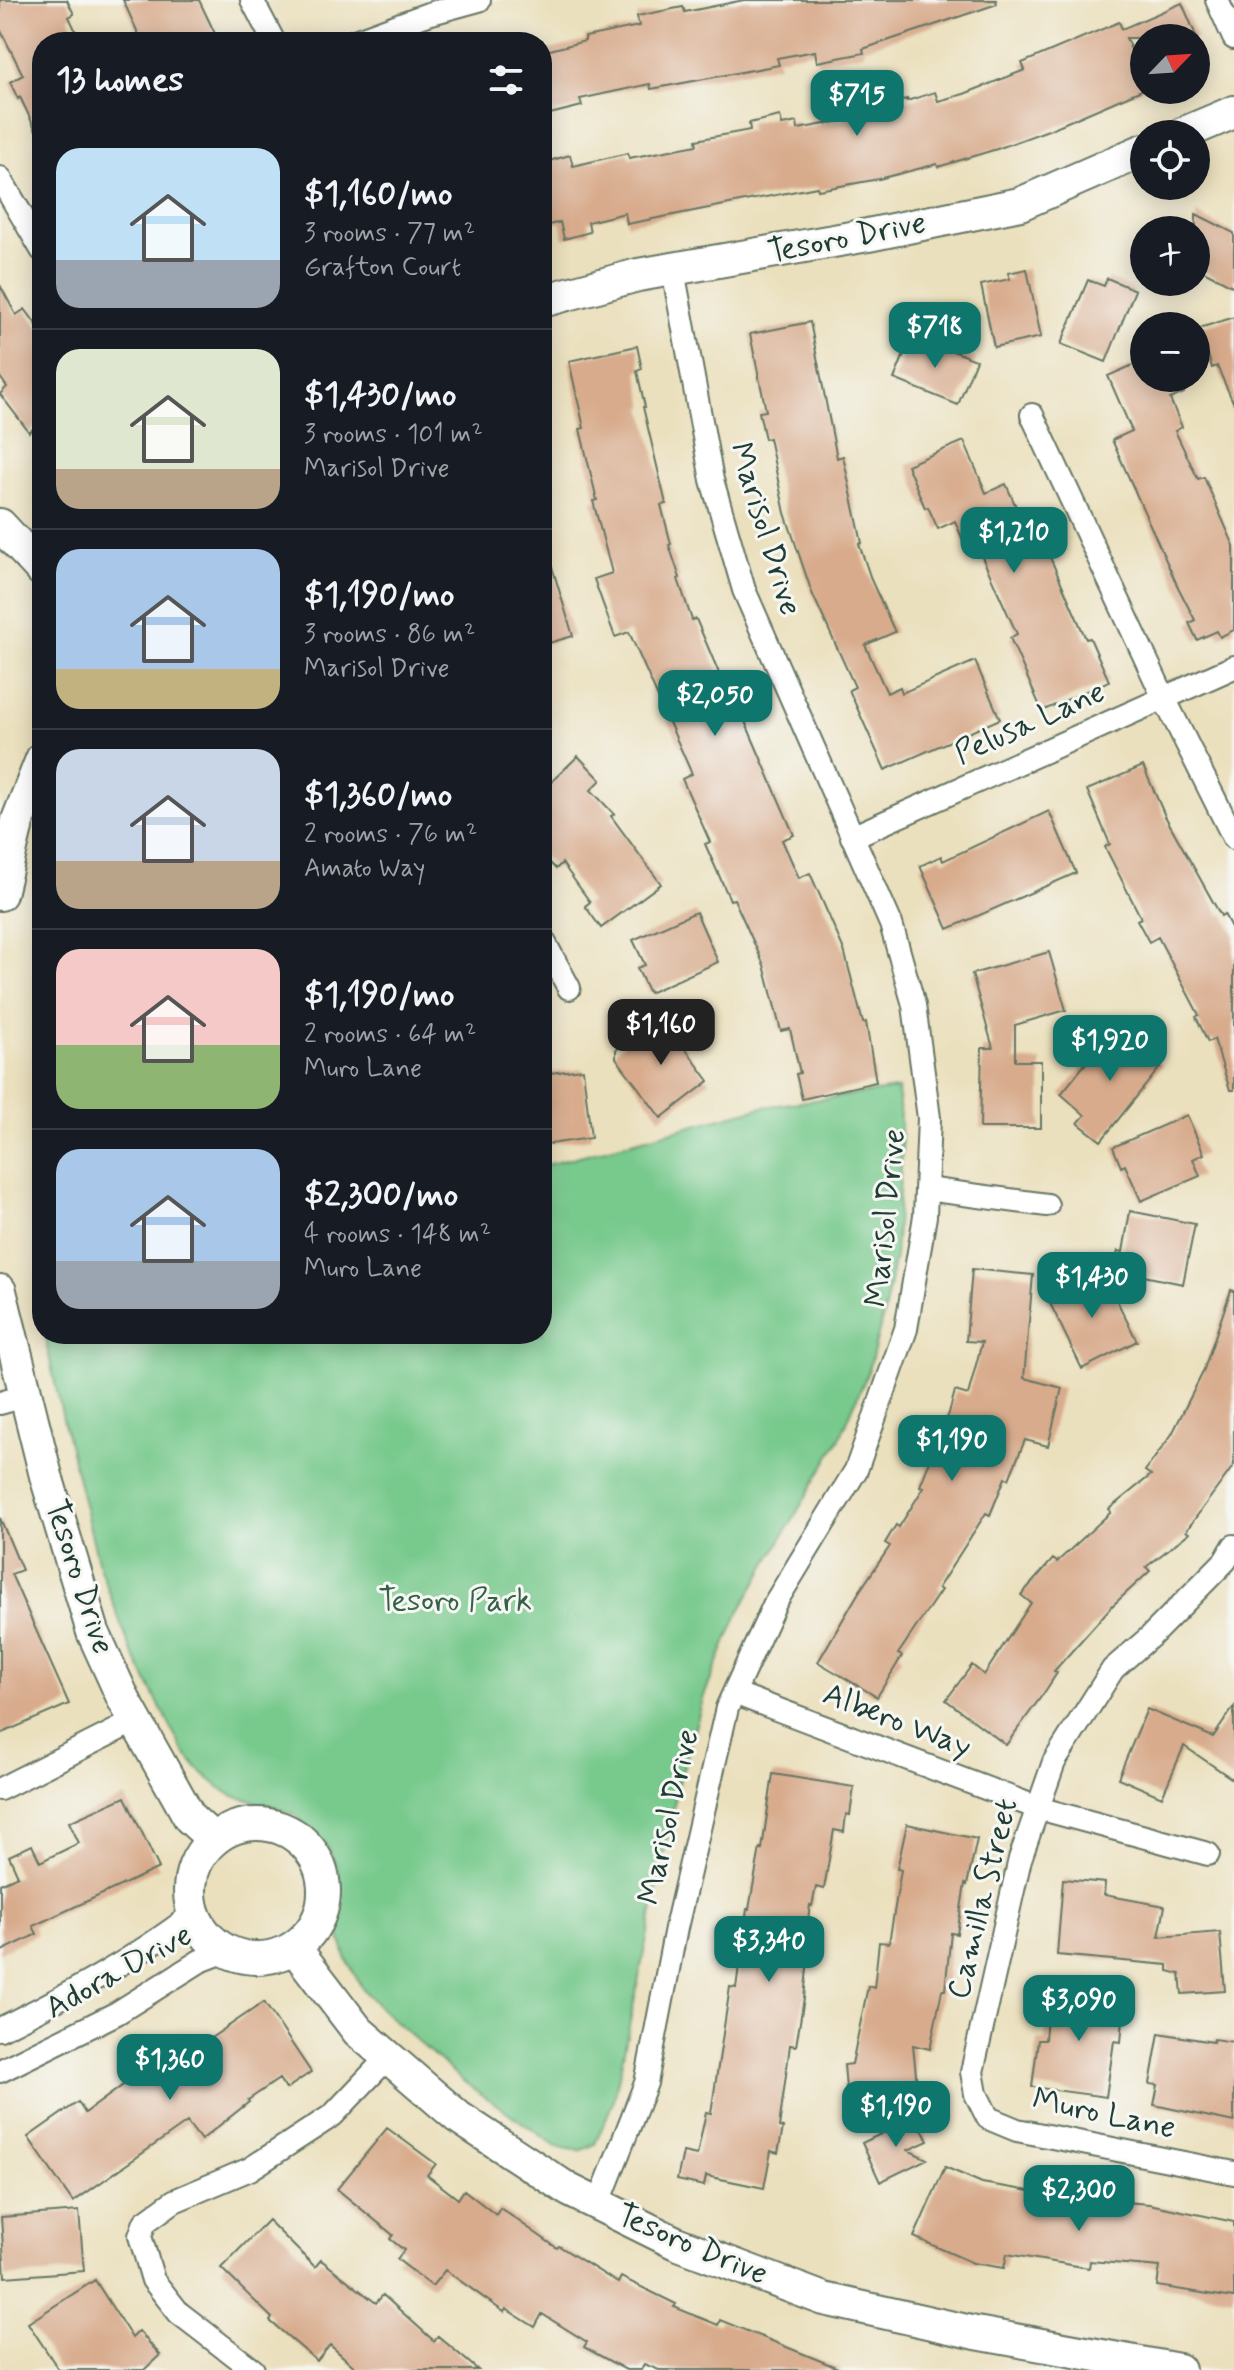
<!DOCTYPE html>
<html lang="en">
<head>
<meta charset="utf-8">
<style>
	body { margin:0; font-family:Mynerve,sans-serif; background:#20242c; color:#f1f3f6; height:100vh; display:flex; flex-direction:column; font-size:30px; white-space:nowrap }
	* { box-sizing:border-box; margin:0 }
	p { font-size:26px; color:#9ea1a6 }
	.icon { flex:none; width:44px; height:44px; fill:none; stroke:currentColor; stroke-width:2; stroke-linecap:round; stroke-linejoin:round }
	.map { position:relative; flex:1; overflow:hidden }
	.details { position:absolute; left:32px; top:32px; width:520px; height:1312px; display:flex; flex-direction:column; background:#171b24; border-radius:32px; box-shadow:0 4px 20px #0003 }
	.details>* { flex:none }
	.needle { width:52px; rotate:65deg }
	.fabs { position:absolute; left:1130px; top:24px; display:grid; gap:16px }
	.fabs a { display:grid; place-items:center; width:80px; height:80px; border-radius:50%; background:#171b24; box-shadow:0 4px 20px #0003; font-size:40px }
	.price { position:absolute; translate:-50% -68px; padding:0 18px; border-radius:16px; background:#0f766e; color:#fff; font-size:26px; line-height:52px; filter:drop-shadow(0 2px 4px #0008) }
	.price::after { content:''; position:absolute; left:50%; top:48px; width:24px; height:18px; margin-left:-12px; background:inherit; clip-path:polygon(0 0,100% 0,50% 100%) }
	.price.active { background:#222; color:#fff }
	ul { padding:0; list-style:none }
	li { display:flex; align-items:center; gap:24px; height:200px; padding:0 24px }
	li+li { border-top:2px solid #363941 }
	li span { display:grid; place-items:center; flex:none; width:224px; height:160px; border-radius:24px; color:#555 }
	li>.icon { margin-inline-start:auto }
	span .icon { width:96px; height:96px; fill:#fffc; stroke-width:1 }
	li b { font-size:34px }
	h2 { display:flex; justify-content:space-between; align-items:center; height:96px; padding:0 24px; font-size:34px }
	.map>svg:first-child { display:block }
</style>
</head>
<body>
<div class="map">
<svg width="1234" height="2370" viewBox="0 0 1234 2370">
	<rect width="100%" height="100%" fill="#f6f6f2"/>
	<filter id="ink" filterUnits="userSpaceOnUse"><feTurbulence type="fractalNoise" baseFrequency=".0125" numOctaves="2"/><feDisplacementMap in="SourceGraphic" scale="16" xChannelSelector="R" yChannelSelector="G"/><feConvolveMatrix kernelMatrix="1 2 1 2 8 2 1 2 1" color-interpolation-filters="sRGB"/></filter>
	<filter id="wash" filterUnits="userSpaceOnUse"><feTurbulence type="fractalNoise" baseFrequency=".006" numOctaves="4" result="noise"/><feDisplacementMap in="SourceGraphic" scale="32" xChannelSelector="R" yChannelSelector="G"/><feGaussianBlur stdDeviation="1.8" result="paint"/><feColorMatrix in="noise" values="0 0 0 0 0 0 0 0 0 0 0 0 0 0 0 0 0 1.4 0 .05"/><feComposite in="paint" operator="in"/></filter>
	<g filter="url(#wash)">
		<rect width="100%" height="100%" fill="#ebe0bd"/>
		<path fill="#77c98c" stroke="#4b8360" stroke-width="2" d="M898 1089 902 1149 895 1256 885 1309 868 1372 841 1436 738 1614 704 1696 677 1790 614 2100 595 2144 580 2151 558 2147 464 2082 382 2010 362 1988 347 1960 340 1937 337 1866 325 1843 295 1815 273 1806 233 1796 218 1786 198 1769 183 1751 131 1650 100 1569 66 1432 44 1334H542V1166L763 1107Z"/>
		<g id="blocks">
			<path fill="#d8ab8c" d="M0 0H67L74 14 69 17 81 42H42V143L20 97 18 99 10 82 23 75 0 29Z
				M123 0H199L219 42H142Z
				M744 0H996L997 4 863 49 864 53 817 62 815 51 777 58 779 65 651 89 650 84 580 99 582 106 542 116V52L585 41V37L639 26 637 16 683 7 685 12Z
				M1182 3 1197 38H1126L1144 80V89L1051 129 997 149 938 167 937 164 879 179 818 190 817 187 627 224 625 213 588 222 590 232 564 239 560 222 542 227V163L570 155 573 166 628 153 629 158 697 145 696 140 750 130 749 123 780 116 782 125 797 122 798 129 878 114 876 106 907 99V101L935 92 938 101 964 94 1025 70 1022 63 1119 22 1122 29Z
				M1196 214 1234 233V287L1196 267Z
				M1027 269 1041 337 994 347 981 285 1010 279 1008 273Z
				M1107 278 1135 290 1106 362 1061 344 1088 280 1104 286Z
				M0 285 16 315 25 309 42 332V422L29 432 0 394 7 387 0 377Z
				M1234 317V404L1217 366 1212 368 1200 328Z
				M810 322 837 458 843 456 862 543 859 544 872 582 895 632 865 645 887 693 900 687 902 693 975 661 1000 719 885 770 849 690 855 687 812 593 785 513 769 438 765 439 759 412 766 411 750 334Z
				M912 335 976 360 958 405 894 379Z
				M637 346 642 369 637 371 645 407H643L666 504 661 505 671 544 669 545 680 578 678 579 692 620 696 619 739 720 744 719 794 835 782 840 799 878 810 873 844 950 863 1023 866 1022 876 1082 802 1099 796 1074 800 1073 790 1029 781 1031 764 965 734 899 730 900 705 844 710 842 682 779 692 774 629 632 615 637 594 579 612 573 593 501 597 500 580 429 584 428 569 361Z
				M1144 360V378H1178L1184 393 1170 399 1182 427 1175 431 1198 479 1204 477 1234 546V630L1220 637 1217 631 1197 640 1189 623 1195 620 1177 585 1112 440 1132 431 1108 376Z
				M964 441 986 493 1006 484 1028 534 1038 530 1086 639 1090 638 1109 681 1042 711 1010 638 1017 634 978 548 968 552 955 521 938 529 928 507 925 508 907 465Z
				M547 550 573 636 542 645V551Z
				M578 756 601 780 591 790 614 814 611 816 661 884 601 928 585 906 590 902 562 863 556 869 542 855V791Z
				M1143 766 1165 816 1221 916 1224 914 1234 933V1090H1230L1214 1039 1208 1042 1196 1017 1199 1015 1158 937 1149 942 1137 920 1141 918 1105 847 1110 844 1087 790Z
				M1049 811 1076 873 948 929 920 866 941 856 943 861Z
				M696 912 718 962 649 993 637 968 645 965 633 940Z
				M1049 952 1066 1010 1015 1025V1061H1041V1128H980L982 1048H993L972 974Z
				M662 1017 709 1081 661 1118 616 1058V1050Z
				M1115 1027 1162 1065 1101 1141 1078 1123 1085 1115 1061 1094Z
				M583 1069 591 1138 542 1145V1074Z
				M1187 1115 1204 1154 1193 1159 1200 1176 1141 1201 1125 1165 1121 1167 1113 1147Z
				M1130 1211 1195 1224 1183 1284 1114 1270 1118 1251 1123 1252Z
				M972 1269 1033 1275 1024 1378 1062 1388 1048 1446 1025 1440 1009 1479 1005 1478 990 1515 986 1513 938 1588 941 1590 898 1654 902 1656 877 1697 818 1662 859 1592 890 1546 885 1543 896 1525 899 1527 924 1487 920 1486 949 1413 955 1391 968 1395 982 1342 966 1341Z
				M1102 1271 1137 1341 1082 1369 1047 1297Z
				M1231 1290 1234 1291V1465L1186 1531 1189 1533 1146 1567 1150 1571 1111 1607 1054 1671 1057 1673 1046 1690 1006 1745 946 1700 972 1665 984 1675 1031 1603 1021 1595 1053 1559 1057 1562 1111 1512 1109 1509 1151 1475 1145 1471 1172 1434 1203 1372Z
				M0 1518 22 1570 11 1574 69 1704 0 1734Z
				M1234 1707V1780L1184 1746 1162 1797 1118 1778 1147 1709 1213 1737Z
				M773 1774 854 1787 850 1815 846 1814 844 1832 834 1830 824 1889 816 1887 812 1906 810 1905 804 1949H809L804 1998 796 2046 790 2045 779 2127 783 2128 778 2153 771 2151 764 2188 706 2176 704 2186 677 2180 683 2152 697 2155 706 2112 711 2113 730 1987 736 1988 747 1909H749L760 1848 762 1849Z
				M125 1797 159 1868 33 1926 37 1934 0 1952V1884L18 1876 9 1856 32 1845 40 1862 79 1843 69 1822Z
				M907 1824 977 1839 967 1885 965 1884 957 1934 951 1933 945 1990H942L930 2049 913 2045 919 2105 848 2111 844 2065 852 2064 868 1986 874 1988 879 1942 889 1943 901 1870 897 1869Z
				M1063 1879 1105 1883 1104 1895 1165 1906 1159 1937 1220 1932 1225 1991 1182 1994 1180 1974 1168 1971V1965L1057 1955Z
				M1049 1991 1125 1997 1121 2042 1114 2041 1106 2097 1032 2087 1038 2040H1045Z
				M264 2002 311 2072 286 2089 279 2079 248 2100 249 2102 201 2140 187 2122 73 2202 28 2137 78 2102 85 2113 141 2072 146 2079 202 2038 205 2042Z
				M1159 2033 1213 2042 1214 2039 1234 2042V2122L1154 2105 1158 2085 1150 2084Z
				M916 2117 928 2141 908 2150 927 2159 880 2182 862 2143Z
				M387 2128 436 2164 427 2175 458 2199 464 2190 496 2215 500 2208 557 2248 559 2246 618 2283 621 2277 676 2304 674 2307 718 2325 720 2320 843 2370H659L644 2364 641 2370H626L584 2347 587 2342 542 2314 535 2327 506 2309 504 2312 445 2270 432 2286 397 2259 404 2250 390 2239 393 2235 337 2189Z
				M945 2167 982 2183 1053 2195 1054 2189 1102 2197 1101 2200 1149 2204 1234 2222V2298L1157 2286 1160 2267 1090 2261 1089 2268 1007 2254 1004 2268 973 2263 914 2237Z
				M79 2211 84 2271 5 2277 1 2217Z
				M268 2220 315 2267 321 2260 376 2303 383 2295 434 2341 438 2336 478 2370H358L330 2345 317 2361 270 2321 272 2318 221 2268Z
				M95 2280 132 2338 139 2331 160 2355 144 2370H59L28 2323Z"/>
		</g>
	</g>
	<g filter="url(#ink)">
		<use href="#blocks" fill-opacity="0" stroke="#667664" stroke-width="2"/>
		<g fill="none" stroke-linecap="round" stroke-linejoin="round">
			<defs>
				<path id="street" d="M252 0 274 42
					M1217 0 1234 38
					M352 42 428 14 479 0
					M0 178 42 250
					M1032 415 1164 698 1234 838
					M852 837 1234 667
					M542 938 569 988
					M926 1189 1047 1205
					M0 1403 25 1396
					M1234 1546 1225 1561 1151 1636 1113 1669 1054 1762 1020 1859 972 2072 976 2094 988 2118 1017 2130 1234 2173
					M734 1693 1038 1808 1208 1854
					M0 1789 135 1721
					M0 2029C68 1995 134 1960 193 1914
					M0 2071 117 2013 200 1961 226 1951
					M598 2205 646 2083 676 1928 727 1708 775 1603 856 1470 906 1329 925 1216 929 1118 914 1005 891 924 744 590 712 480 673 270
					M253 2370 179 2313 153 2280 140 2236 145 2222 174 2201 250 2169 333 2115 388 2057"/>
				<path id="secondary" d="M1182 134 1234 112
					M542 301 638 275 868 235 1020 204 1144 150
					M0 525 42 570
					M0 894 18 820 42 759
					M0 1291 46 1476 93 1632 124 1700 190 1818 213 1839
					M190 1891a67 67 0 1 1 134 0a67 67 0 1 1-134 0Z
					M294 1947 358 2031 458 2117 569 2190 676 2243 824 2299 976 2333 1179 2370"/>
			</defs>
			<use href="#street" stroke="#667664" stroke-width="26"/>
			<use href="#secondary" stroke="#667664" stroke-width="36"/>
			<use href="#street" stroke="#fff" stroke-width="22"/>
			<use href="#secondary" stroke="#fff" stroke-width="32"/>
		</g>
	</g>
	<g text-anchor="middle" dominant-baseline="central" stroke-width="6" stroke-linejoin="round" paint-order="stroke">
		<g font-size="32" fill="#1f3d34" stroke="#f6f6f2">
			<text transform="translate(847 238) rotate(-11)">Tesoro Drive</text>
			<text transform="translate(765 529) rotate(73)">Marisol Drive</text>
			<text transform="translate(1030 723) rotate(-24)">Pelusa Lane</text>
			<text transform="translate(886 1218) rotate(-84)">Marisol Drive</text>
			<text transform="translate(79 1577) rotate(72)">Tesoro Drive</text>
			<text transform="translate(897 1721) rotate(21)">Albero Way</text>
			<text transform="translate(669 1817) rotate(-77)">Marisol Drive</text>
			<text transform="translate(983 1899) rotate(-76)">Camilla Street</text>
			<text transform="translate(119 1972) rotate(-29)">Adora Drive</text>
			<text transform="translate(1104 2114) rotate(12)">Muro Lane</text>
			<text transform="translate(692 2245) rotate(23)">Tesoro Drive</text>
		</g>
		<g font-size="32" fill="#35604a" stroke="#f6f6f2">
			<text x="455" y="1601">Tesoro Park</text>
		</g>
	</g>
</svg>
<div class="fabs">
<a><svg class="needle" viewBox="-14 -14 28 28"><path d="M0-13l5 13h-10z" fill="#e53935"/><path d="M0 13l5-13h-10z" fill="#9ea1a6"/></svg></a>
<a><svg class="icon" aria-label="locate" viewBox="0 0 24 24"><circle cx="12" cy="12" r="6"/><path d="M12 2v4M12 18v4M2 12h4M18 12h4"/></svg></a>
<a>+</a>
<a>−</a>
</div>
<b class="price" style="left:857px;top:138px">$715</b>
<b class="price" style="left:935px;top:370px">$718</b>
<b class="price" style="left:1014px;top:575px">$1,210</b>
<b class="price" style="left:715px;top:738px">$2,050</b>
<b class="price active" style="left:661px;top:1067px">$1,160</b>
<b class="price" style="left:1110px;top:1083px">$1,920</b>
<b class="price" style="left:1092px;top:1320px">$1,430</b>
<b class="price" style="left:952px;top:1483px">$1,190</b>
<b class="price" style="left:769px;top:1984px">$3,340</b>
<b class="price" style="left:1079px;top:2043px">$3,090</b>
<b class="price" style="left:170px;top:2102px">$1,360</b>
<b class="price" style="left:896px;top:2149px">$1,190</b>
<b class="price" style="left:1079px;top:2233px">$2,300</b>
<section class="details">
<h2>13 homes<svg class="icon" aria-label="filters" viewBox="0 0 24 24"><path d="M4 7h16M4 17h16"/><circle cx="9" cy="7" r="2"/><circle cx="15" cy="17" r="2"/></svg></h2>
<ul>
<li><span style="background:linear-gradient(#bfe0f5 70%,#9aa5b1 0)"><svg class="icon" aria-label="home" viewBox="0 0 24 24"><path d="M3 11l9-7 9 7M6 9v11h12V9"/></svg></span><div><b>$1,160/mo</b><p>3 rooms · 77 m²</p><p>Grafton Court</p></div></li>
<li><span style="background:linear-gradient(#dfe7d0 75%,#b9a48a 0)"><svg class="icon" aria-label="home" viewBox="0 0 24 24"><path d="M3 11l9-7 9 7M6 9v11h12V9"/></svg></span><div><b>$1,430/mo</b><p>3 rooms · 101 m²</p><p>Marisol Drive</p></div></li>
<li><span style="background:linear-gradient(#a9c7e8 75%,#c2b280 0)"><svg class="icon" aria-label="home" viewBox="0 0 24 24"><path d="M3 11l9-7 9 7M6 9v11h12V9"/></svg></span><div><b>$1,190/mo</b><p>3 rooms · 86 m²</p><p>Marisol Drive</p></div></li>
<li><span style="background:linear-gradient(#c9d6e8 70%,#b9a48a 0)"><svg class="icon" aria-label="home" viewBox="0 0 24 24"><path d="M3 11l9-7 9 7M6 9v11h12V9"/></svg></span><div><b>$1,360/mo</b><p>2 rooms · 76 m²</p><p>Amato Way</p></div></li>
<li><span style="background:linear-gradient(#f6c9c9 60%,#8fb573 0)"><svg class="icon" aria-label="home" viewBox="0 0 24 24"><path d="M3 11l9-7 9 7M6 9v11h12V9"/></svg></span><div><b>$1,190/mo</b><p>2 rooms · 64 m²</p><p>Muro Lane</p></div></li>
<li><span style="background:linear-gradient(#a9c7e8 70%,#9aa5b1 0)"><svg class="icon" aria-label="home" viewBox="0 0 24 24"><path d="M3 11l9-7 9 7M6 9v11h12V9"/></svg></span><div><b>$2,300/mo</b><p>4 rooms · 148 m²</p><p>Muro Lane</p></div></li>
</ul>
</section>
</div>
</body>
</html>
